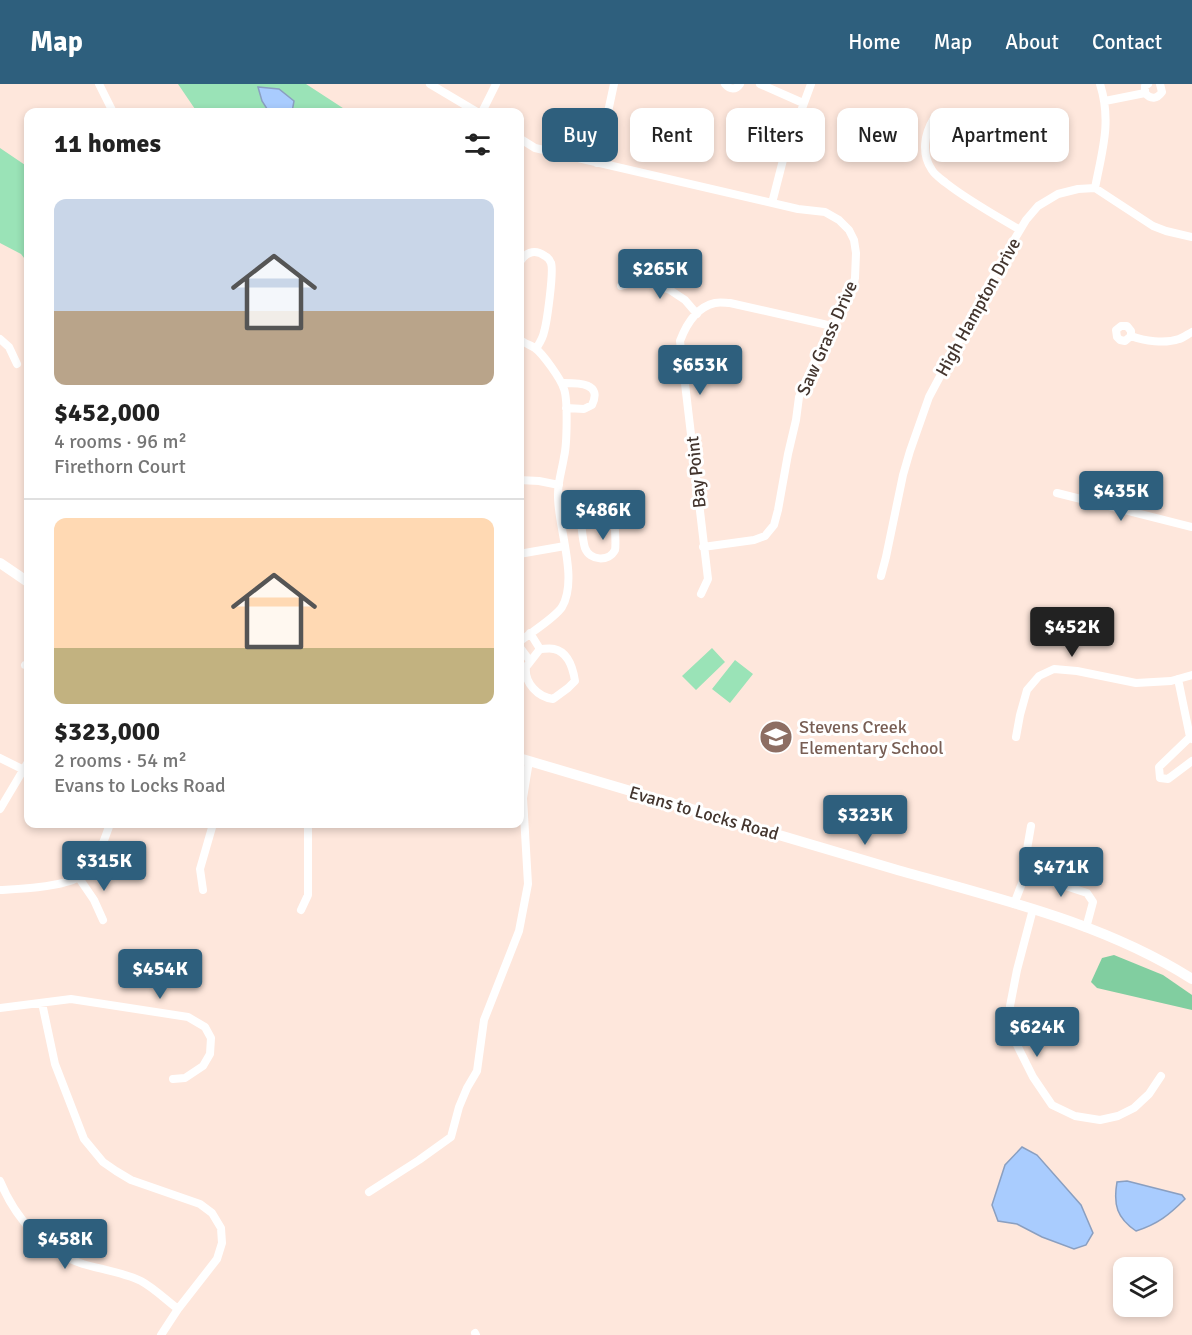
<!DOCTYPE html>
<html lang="en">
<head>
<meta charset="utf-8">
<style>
	body { margin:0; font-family:Signika,sans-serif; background:#f2f2f2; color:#222; height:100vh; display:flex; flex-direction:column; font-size:22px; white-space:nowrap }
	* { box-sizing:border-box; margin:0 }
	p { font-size:20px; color:#767676 }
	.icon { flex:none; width:33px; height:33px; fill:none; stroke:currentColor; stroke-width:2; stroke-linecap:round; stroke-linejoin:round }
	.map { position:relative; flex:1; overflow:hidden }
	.sheet { position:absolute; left:24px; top:24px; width:500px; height:720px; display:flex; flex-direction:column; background:#fff; border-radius:12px; box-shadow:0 3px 9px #0003 }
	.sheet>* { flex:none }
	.guide { position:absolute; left:542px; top:24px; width:560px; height:54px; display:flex; gap:12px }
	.fabs { position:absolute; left:1113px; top:1173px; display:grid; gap:12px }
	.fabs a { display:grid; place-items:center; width:60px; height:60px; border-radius:12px; background:#fff; box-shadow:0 3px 9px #0003; font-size:30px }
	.price { position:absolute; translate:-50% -51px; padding:0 14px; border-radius:6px; background:#2e5f7d; color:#fff; font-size:20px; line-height:39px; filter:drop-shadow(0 2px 3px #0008) }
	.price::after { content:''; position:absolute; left:50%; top:36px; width:18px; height:14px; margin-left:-9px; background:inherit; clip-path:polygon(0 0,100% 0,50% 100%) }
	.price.active { background:#222; color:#fff }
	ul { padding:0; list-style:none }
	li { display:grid; align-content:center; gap:12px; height:318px; padding:0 30px }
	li+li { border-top:2px solid #e0e0e0 }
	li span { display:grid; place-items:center; height:186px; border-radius:12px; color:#555 }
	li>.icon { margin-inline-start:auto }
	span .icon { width:108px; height:108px; fill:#fffc; stroke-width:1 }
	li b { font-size:26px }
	h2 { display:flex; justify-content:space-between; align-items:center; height:72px; padding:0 30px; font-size:26px }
	.chip { padding:0 21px; border-radius:12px; background:#fff; box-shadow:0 3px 9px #0003; font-size:21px; line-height:54px }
	.chip.active { background:#2e5f7d; color:#fff }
	header { display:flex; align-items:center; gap:36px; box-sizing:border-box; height:84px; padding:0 30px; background:#2e5f7d; color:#fff }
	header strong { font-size:28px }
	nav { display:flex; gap:33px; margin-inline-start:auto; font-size:21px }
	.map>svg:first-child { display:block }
</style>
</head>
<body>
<header>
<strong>Map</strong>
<nav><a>Home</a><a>Map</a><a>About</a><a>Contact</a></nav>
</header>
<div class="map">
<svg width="1192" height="1251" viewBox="0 0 1192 1251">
	<rect width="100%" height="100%" fill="#fee7dc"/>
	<path fill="#9ae3b7" d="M178 0H306L349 28H197Z
		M0 64 28 83V179L21 170 0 159Z
		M712 564 725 578 696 606 682 592Z
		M735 576 753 590 730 619 712 605Z"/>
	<path fill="#81cea0" d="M1114 871 1163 891 1192 911V926L1097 904 1091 898 1102 874Z"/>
	<path fill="#a9ccfe" stroke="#8a9fc0" stroke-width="1.5" d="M258 3 279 5 294 17 292 28H269L262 17Z
		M1022 1063 1037 1071 1081 1121 1093 1149 1086 1161 1074 1165 1042 1153 1017 1140 998 1137 992 1121 1005 1081Z
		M1127 1097 1182 1111 1185 1115C1169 1131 1158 1140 1136 1147 1117 1134 1113 1121 1117 1098Z"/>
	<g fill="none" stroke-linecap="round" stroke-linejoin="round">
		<path stroke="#fff" stroke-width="8" d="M99 0 113 28
			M430 0 477 28
			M725 0C730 6 736 6 740 0
			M760 0 803 19
			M1145 9V2L1148 0
			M1105 17 1145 9C1151 16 1157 15 1162 8L1160 0
			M482 28 496 0
			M934 34C924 50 921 70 932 86 935 91 941 95 946 99 969 117 995 131 1020 146
			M519 54 535 64 798 125 825 128 839 136 849 146 854 156 856 169 855 194 851 210 815 277 799 313 796 336 788 370 778 426 774 441 765 452 754 456 703 463
			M597 79 614 0
			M1095 104C1102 67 1112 38 1100 0
			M772 119 783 76 811 0
			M519 180C524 169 534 164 545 172 547 173 550 176 551 179 554 187 547 238 544 248 543 254 539 260 536 265
			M621 202 635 198 653 200 670 206 685 216 697 230
			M1131 252 1125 257 1120 256 1117 253 1116 246 1121 242H1127L1131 247V252C1144 257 1165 260 1179 255 1183 254 1188 250 1192 248
			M0 255 9 263 17 280
			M519 255C524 259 530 261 535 264 543 270 561 295 564 305 568 316 567 361 564 373 562 386 558 397 558 410 557 442 579 494 562 523 555 534 530 549 519 558
			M562 299C577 299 603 298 592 321L584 325 566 324
			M519 396 539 397 559 401
			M1057 409 1192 443
			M561 434C573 432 597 426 607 431 610 432 613 435 614 438 615 442 616 462 615 466 609 478 590 477 585 464 582 454 582 442 580 432
			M519 470 565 462
			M881 492 886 473 903 391 910 367 929 313 1001 178 1026 136 1038 122 1058 110 1078 105 1095 104 1153 142 1166 147 1192 153
			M701 510 708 495 680 257C686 241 697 223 715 219 720 218 726 219 730 219L832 242
			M530 549 540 565C544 565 550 564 554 565 568 568 573 584 575 597L568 604 553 615C538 613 524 599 526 583L540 565
			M519 562 530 577
			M25 581 28 582
			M1178 595 1190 653 1192 655
			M1016 653 1020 631 1027 606 1039 592 1054 585 1077 587 1136 599 1171 597 1192 591
			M1190 653 1159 683 1160 694 1168 695 1192 677
			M0 674 24 686
			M0 725 28 678
			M1026 789 1087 809 1093 818 1086 844
			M79 794 94 816 103 836
			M0 806C20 805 71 803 85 789 98 777 104 756 110 740
			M203 806 200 785 213 740
			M1014 820 1026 789 1024 775 1026 771 1031 742
			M1033 825 1017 886 1010 922 1017 961 1033 993 1052 1021 1075 1032 1100 1036 1118 1032 1134 1024 1149 1010 1161 992
			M301 826 308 811V740
			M42 919 55 980 84 1055 103 1078 116 1087 131 1096 200 1120 212 1129 221 1144 222 1159 217 1175 178 1225 161 1251
			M0 924 71 915 188 933 205 943 211 954 210 970 203 982 185 994 173 995
			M0 1097C15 1134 44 1167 83 1180 100 1185 125 1189 141 1197 154 1204 166 1216 178 1225
			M369 1108 419 1076 451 1053 459 1023 467 1004 477 987 484 936 519 847 528 800 523 714 529 677
			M475 1249 476 1251"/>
		<path stroke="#fff" stroke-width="10" d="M0 479 28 498
			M519 674C644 712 769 749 894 785 995 814 1103 838 1192 895"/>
	</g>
	<defs>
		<symbol id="school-disc" viewBox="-11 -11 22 22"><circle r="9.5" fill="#8d6e63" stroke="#fff"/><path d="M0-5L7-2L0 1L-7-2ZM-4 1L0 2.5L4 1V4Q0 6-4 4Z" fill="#fff"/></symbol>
	</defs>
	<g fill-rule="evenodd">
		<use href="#school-disc" x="757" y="634" width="38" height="38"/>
	</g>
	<g text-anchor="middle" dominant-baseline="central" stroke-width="6" stroke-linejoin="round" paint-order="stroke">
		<g font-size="18" fill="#43352e" stroke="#fff">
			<text transform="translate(978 223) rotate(-61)">High Hampton Drive</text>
			<text transform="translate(827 254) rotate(-66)">Saw Grass Drive</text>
			<text transform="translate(696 388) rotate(-96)">Bay Point</text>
			<text transform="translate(704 729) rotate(16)">Evans to Locks Road</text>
		</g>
		<g font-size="18" fill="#785e54" stroke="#fff" text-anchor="start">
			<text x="799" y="643">Stevens Creek<tspan x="799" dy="21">Elementary School</tspan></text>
		</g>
	</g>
</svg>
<div class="fabs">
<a><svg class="icon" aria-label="layers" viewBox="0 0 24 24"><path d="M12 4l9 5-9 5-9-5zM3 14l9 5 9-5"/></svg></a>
</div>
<b class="price" style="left:660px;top:216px">$265K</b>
<b class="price" style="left:700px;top:312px">$653K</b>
<b class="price" style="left:1121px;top:438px">$435K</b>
<b class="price" style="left:603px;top:457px">$486K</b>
<b class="price active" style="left:1072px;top:574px">$452K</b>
<b class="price" style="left:865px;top:762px">$323K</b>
<b class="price" style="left:104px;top:808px">$315K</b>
<b class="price" style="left:1061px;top:814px">$471K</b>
<b class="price" style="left:160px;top:916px">$454K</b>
<b class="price" style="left:1037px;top:974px">$624K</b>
<b class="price" style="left:65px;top:1186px">$458K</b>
<div class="guide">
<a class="chip active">Buy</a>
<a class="chip">Rent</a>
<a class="chip">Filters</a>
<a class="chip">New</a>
<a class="chip">Apartment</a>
</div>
<section class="sheet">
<h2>11 homes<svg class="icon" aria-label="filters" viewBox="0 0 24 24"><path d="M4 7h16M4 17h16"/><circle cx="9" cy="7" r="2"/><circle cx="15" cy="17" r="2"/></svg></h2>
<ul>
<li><span style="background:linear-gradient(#c9d6e8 60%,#b9a48a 0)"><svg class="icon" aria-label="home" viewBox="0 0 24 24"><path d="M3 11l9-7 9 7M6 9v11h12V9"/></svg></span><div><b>$452,000</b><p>4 rooms · 96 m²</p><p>Firethorn Court</p></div></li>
<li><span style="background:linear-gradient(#ffd9b3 70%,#c2b280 0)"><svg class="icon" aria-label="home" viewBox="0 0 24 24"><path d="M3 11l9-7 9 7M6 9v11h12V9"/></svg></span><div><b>$323,000</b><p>2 rooms · 54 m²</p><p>Evans to Locks Road</p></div></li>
</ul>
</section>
</div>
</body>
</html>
